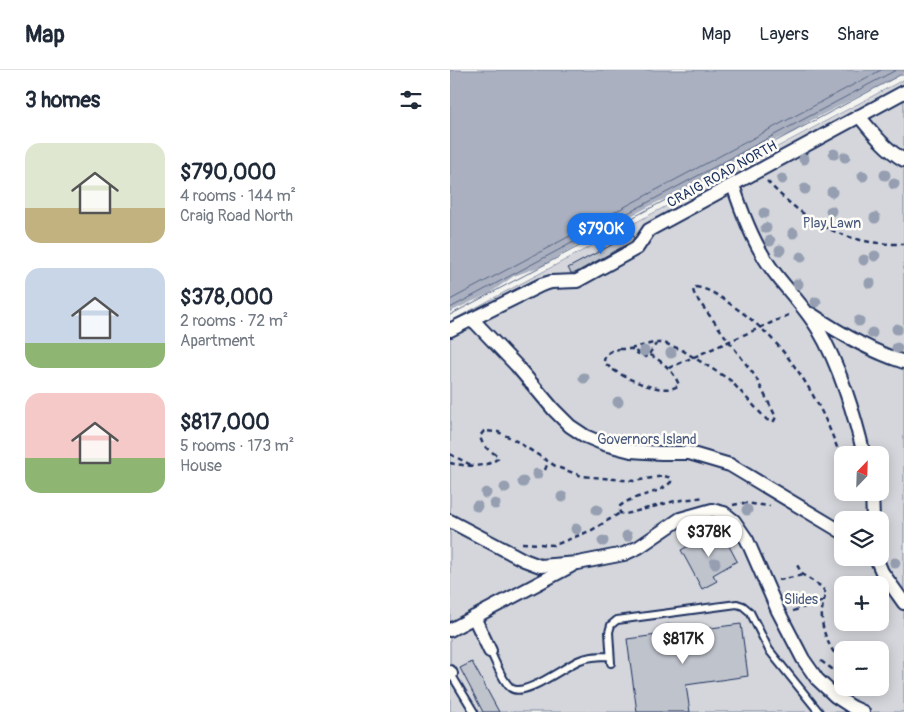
<!DOCTYPE html>
<html lang="en">
<head>
<meta charset="utf-8">
<style>
	body { margin:0; font-family:Pangolin,sans-serif; background:#f6f6f7; color:#1f2937; height:100vh; display:flex; flex-direction:column; font-size:19px; white-space:nowrap }
	* { box-sizing:border-box; margin:0 }
	p { font-size:16px; color:#747a83 }
	.icon { flex:none; width:28px; height:28px; fill:none; stroke:currentColor; stroke-width:2; stroke-linecap:round; stroke-linejoin:round }
	.map { position:relative; flex:1; overflow:hidden }
	.panel { display:flex; flex-direction:column; background:#fff; width:450px }
	.panel>* { flex:none }
	.needle { width:32px; rotate:23deg }
	.fabs { position:absolute; left:384px; top:376px; display:grid; gap:10px }
	.fabs a { display:grid; place-items:center; width:55px; height:55px; border-radius:10px; background:#fff; box-shadow:0 2px 12px #0003; font-size:25px }
	.price { position:absolute; translate:-50% -42px; padding:0 11px; border-radius:18px; background:#fff; color:#222; font-size:16px; line-height:32px; filter:drop-shadow(0 1px 2px #0008) }
	.price::after { content:''; position:absolute; left:50%; top:30px; width:15px; height:11px; margin-left:-8px; background:inherit; clip-path:polygon(0 0,100% 0,50% 100%) }
	.price.selected { background:#1a73e8; color:#fff }
	ul { padding:0; list-style:none }
	li { display:flex; align-items:center; gap:15px; height:125px; padding:0 25px }
	li span { display:grid; place-items:center; flex:none; width:140px; height:100px; border-radius:15px; color:#555 }
	li>.icon { margin-inline-start:auto }
	span .icon { width:60px; height:60px; fill:#fffc; stroke-width:1 }
	li b { font-size:21px }
	h2 { display:flex; justify-content:space-between; align-items:center; height:60px; padding:0 25px; font-size:21px }
	header { display:flex; align-items:center; gap:30px; box-sizing:border-box; height:70px; padding:0 25px; background:#fff; border-bottom:1px solid #e0e1e3 }
	header strong { font-size:24px }
	nav { display:flex; gap:28px; margin-inline-start:auto; font-size:18px }
	main { display:flex; flex:1; min-height:0 }
	.map>svg:first-child { display:block }
</style>
</head>
<body>
<header>
<strong>Map</strong>
<nav><a>Map</a><a>Layers</a><a>Share</a></nav>
</header>
<main>
<section class="panel">
<h2>3 homes<svg class="icon" aria-label="filters" viewBox="0 0 24 24"><path d="M4 7h16M4 17h16"/><circle cx="9" cy="7" r="2"/><circle cx="15" cy="17" r="2"/></svg></h2>
<ul>
<li><span style="background:linear-gradient(#dfe7d0 65%,#c2b280 0)"><svg class="icon" aria-label="home" viewBox="0 0 24 24"><path d="M3 11l9-7 9 7M6 9v11h12V9"/></svg></span><div><b>$790,000</b><p>4 rooms · 144 m²</p><p>Craig Road North</p></div></li>
<li><span style="background:linear-gradient(#c9d6e8 75%,#8fb573 0)"><svg class="icon" aria-label="home" viewBox="0 0 24 24"><path d="M3 11l9-7 9 7M6 9v11h12V9"/></svg></span><div><b>$378,000</b><p>2 rooms · 72 m²</p><p>Apartment</p></div></li>
<li><span style="background:linear-gradient(#f6c9c9 65%,#8fb573 0)"><svg class="icon" aria-label="home" viewBox="0 0 24 24"><path d="M3 11l9-7 9 7M6 9v11h12V9"/></svg></span><div><b>$817,000</b><p>5 rooms · 173 m²</p><p>House</p></div></li>
</ul>
</section>
<div class="map">
<svg width="454" height="642" viewBox="0 0 454 642">
	<rect width="100%" height="100%" fill="#f4f4f1"/>
	<filter id="ink" filterUnits="userSpaceOnUse"><feTurbulence type="fractalNoise" baseFrequency=".02" numOctaves="2"/><feDisplacementMap in="SourceGraphic" scale="10" xChannelSelector="R" yChannelSelector="G"/><feConvolveMatrix kernelMatrix="1 2 1 2 8 2 1 2 1" color-interpolation-filters="sRGB"/></filter>
	<g filter="url(#ink)">
		<path fill="#d4d6db" stroke="#78829c" fill-rule="evenodd" d="M454 9V642H0V251ZM392 385H430V422H392ZM392 450H430V488H392ZM392 515H430V552H392ZM392 580H430V618H392Z"/>
		<path fill="#aab0bf" stroke="#717c98" d="M0 0H454V9L0 251Z"/>
		<path fill="#f4f4f1" d="M454 3V9L0 251V242L40 223 64 206 92 196 121 179 138 165 148 163 210 131 234 122 246 112 258 108 278 96 293 90 318 73 344 62 362 50Z"/>
		<g fill="none" stroke-linecap="round" stroke-linejoin="round">
			<path stroke="#546385" stroke-width="1" d="M0 230 431 0
				M0 238 446 0
				M0 245 450 5H454"/>
		</g>
		<path fill="#bfc3cc" stroke="#1b2f5e" d="M182 164 184 168 181 172 125 203H121L118 198Z
			M270 459 287 491 263 505 267 511 252 519 231 480Z
			M291 554 298 606 236 615 240 642H187L177 569Z
			M22 592 28 603 49 642H33L10 598Z"/>
		<g fill="none" stroke-linecap="round" stroke-linejoin="round">
			<defs>
				<path id="lane" d="M40 581C45 590 52 611 61 618 74 628 115 596 130 590 140 586 150 586 160 586
					M161 593 159 562 161 555 167 550 287 534 293 536 300 542 319 580 369 642
					M1 604 24 642"/>
				<path id="street" d="M409 46C422 62 436 80 454 90
					M283 115C292 143 303 173 321 198 336 219 355 237 368 259 389 294 405 346 414 385
					M361 244C391 264 420 281 454 292
					M22 249 66 295 104 340 120 356 135 366 154 374 181 381 211 383H239L280 395 392 462
					M0 260 91 215 101 212 127 211 187 178 199 160 454 22
					M422 422 423 450
					M0 451 74 490 90 496 128 493 174 484 189 477 230 449 262 440 274 443 284 451 297 470 328 541 353 589 367 609 385 626 402 637 413 642
					M426 488 432 502 454 533
					M24 547 40 581
					M0 560 121 496
					M0 602 1 604"/>
			</defs>
			<use href="#lane" stroke="#1b2f5e" stroke-width="10"/>
			<use href="#street" stroke="#1b2f5e" stroke-width="16"/>
			<path stroke="#1b2f5e" stroke-width="2.5" stroke-dasharray="5 4" stroke-linecap="butt" d="M317 111C355 152 397 176 454 174
				M169 279H185L187 283 196 287 199 284C213 292 223 300 229 315 214 328 165 305 154 292 154 283 162 280 169 279Z
				M180 279 203 273H214L232 280 280 310 317 350 324 351 326 347 305 306 245 226 243 220 246 217C260 219 272 228 283 236 338 273 371 330 392 391
				M199 284 206 274
				M219 298 341 244
				M0 384 21 395
				M0 393C14 396 36 399 48 388L47 385C38 380 32 376 30 366L34 361 48 362 63 369 107 397 132 406 184 411 214 406 221 408V412C207 426 183 424 169 437L170 443 176 444 225 431 255 427
				M95 400 98 392
				M283 435 293 433 320 436
				M72 473 105 475 142 460 170 443
				M347 495 353 505 372 517 376 524C366 550 375 573 392 593
				M329 510 353 505
				M343 541 373 531
				M371 591 392 606"/>
			<use href="#lane" stroke="#fdfcf7" stroke-width="6"/>
			<use href="#street" stroke="#fdfcf7" stroke-width="12"/>
		</g>
		<g fill="#969fb1">
			<circle cx="384" cy="84" r="5.5"/>
			<circle cx="395" cy="87" r="5.5"/>
			<circle cx="354" cy="89" r="5.5"/>
			<circle cx="435" cy="105" r="5.5"/>
			<circle cx="413" cy="106" r="5.5"/>
			<circle cx="332" cy="109" r="5.5"/>
			<circle cx="444" cy="114" r="5.5"/>
			<circle cx="355" cy="119" r="5.5"/>
			<circle cx="382" cy="122" r="5.5"/>
			<circle cx="381" cy="141" r="5.5"/>
			<circle cx="314" cy="143" r="5.5"/>
			<circle cx="425" cy="148" r="5.5"/>
			<circle cx="316" cy="158" r="5.5"/>
			<circle cx="343" cy="163" r="5.5"/>
			<circle cx="320" cy="171" r="5.5"/>
			<circle cx="330" cy="180" r="5.5"/>
			<circle cx="425" cy="186" r="5.5"/>
			<circle cx="351" cy="187" r="5.5"/>
			<circle cx="414" cy="190" r="5.5"/>
			<circle cx="420" cy="213" r="5.5"/>
			<circle cx="348" cy="214" r="5.5"/>
			<circle cx="366" cy="232" r="5.5"/>
			<circle cx="409" cy="251" r="5.5"/>
			<circle cx="447" cy="259" r="5.5"/>
			<circle cx="422" cy="263" r="5.5"/>
			<circle cx="447" cy="278" r="5.5"/>
			<circle cx="194" cy="281" r="5.5"/>
			<circle cx="221" cy="283" r="5.5"/>
			<circle cx="134" cy="308" r="5.5"/>
			<circle cx="168" cy="332" r="5.5"/>
			<circle cx="87" cy="404" r="5.5"/>
			<circle cx="73" cy="412" r="5.5"/>
			<circle cx="55" cy="418" r="5.5"/>
			<circle cx="36" cy="423" r="5.5"/>
			<circle cx="112" cy="427" r="5.5"/>
			<circle cx="45" cy="434" r="5.5"/>
			<circle cx="27" cy="436" r="5.5"/>
			<circle cx="147" cy="440" r="5.5"/>
			<circle cx="297" cy="440" r="5.5"/>
			<circle cx="126" cy="459" r="5.5"/>
			<circle cx="177" cy="466" r="5.5"/>
			<circle cx="153" cy="471" r="5.5"/>
			<circle cx="257" cy="478" r="5.5"/>
			<circle cx="265" cy="493" r="5.5"/>
			<circle cx="445" cy="493" r="5.5"/>
			<circle cx="218" cy="559" r="5.5"/>
		</g>
	</g>
	<g text-anchor="middle" dominant-baseline="central" stroke-width="5" stroke-linejoin="round" paint-order="stroke">
		<g font-size="14" fill="#1b2f5e" stroke="#fdfcf7">
			<text transform="translate(272 104) rotate(-29)">CRAIG ROAD NORTH</text>
		</g>
		<g font-size="14" fill="#49597d" stroke="#fdfcf7">
			<text x="382" y="153">Play Lawn</text>
			<text x="197" y="369">Governors Island</text>
			<text x="351" y="529">Slides</text>
		</g>
	</g>
</svg>
<div class="fabs">
<a><svg class="needle" viewBox="-14 -14 28 28"><path d="M0-13l5 13h-10z" fill="#e53935"/><path d="M0 13l5-13h-10z" fill="#747a83"/></svg></a>
<a><svg class="icon" aria-label="layers" viewBox="0 0 24 24"><path d="M12 4l9 5-9 5-9-5zM3 14l9 5 9-5"/></svg></a>
<a>+</a>
<a>−</a>
</div>
<b class="price selected" style="left:151px;top:185px">$790K</b>
<b class="price" style="left:259px;top:488px">$378K</b>
<b class="price" style="left:233px;top:595px">$817K</b>
</div>
</main>
</body>
</html>
